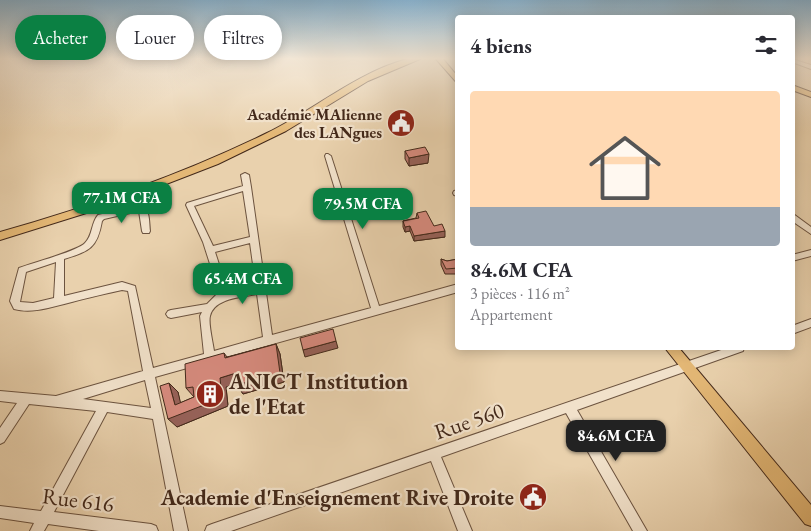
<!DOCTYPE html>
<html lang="fr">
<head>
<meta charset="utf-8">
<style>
	body { margin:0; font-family:"EB Garamond",serif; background:#f2f2f3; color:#2b2b33; height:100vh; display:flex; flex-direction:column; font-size:19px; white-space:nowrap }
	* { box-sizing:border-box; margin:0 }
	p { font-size:16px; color:#7c7c81 }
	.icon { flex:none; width:28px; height:28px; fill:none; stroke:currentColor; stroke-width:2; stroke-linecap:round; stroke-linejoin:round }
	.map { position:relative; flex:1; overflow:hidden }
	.panel { position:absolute; left:455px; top:15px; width:340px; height:335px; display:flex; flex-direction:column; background:#fff; border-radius:5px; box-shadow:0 2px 12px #0003 }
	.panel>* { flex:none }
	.top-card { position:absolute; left:15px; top:15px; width:365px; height:45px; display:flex; gap:10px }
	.price { position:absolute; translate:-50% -42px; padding:0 11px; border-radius:10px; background:#0b8043; color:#fff; font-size:16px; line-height:32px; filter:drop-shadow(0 1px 2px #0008) }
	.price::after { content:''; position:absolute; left:50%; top:30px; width:15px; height:11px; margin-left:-8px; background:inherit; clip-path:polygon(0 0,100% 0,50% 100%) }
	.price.active { background:#222; color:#fff }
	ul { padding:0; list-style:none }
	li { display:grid; align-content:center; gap:10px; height:265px; padding:0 15px }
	li span { display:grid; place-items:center; height:155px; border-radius:5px; color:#555 }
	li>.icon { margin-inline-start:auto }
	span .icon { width:90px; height:90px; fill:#fffc; stroke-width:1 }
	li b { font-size:21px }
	h2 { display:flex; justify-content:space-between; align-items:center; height:60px; padding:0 15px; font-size:21px }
	.chip { padding:0 18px; border-radius:22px; background:#fff; box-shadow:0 2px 12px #0003; font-size:18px; line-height:45px }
	.chip.active { background:#0b8043; color:#fff }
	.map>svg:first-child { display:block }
</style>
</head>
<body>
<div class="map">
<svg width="811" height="531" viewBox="0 0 811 531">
	<rect width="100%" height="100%" fill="#e9d1ad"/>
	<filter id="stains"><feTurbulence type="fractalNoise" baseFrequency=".004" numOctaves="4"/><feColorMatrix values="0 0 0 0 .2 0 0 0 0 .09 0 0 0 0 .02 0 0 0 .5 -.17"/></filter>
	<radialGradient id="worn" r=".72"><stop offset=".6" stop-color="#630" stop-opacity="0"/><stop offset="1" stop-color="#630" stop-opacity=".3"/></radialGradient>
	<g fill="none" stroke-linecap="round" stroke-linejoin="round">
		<defs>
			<path id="minor" d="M792 59 811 65V69L792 62Z
				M326 154H328L331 156 379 306 458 284V292L155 377 188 531H174L153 419 107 412 54 512 151 524 156 526 158 531H99L48 524 44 531H30L34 523 0 518V506L41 511 96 411 29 404 4 442 0 444V428L17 403 0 401V391L56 396 143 371 128 291 122 290C104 294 86 298 68 303 51 307 32 314 14 309L10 301 19 268C32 263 78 251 85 243 93 235 91 223 98 215L141 205C150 208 149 222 150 231L149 233H143L142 231 139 211 104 219 102 221C97 249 89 251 64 259V296L122 282 135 286 153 368 204 354 200 316 202 312 171 318 168 317 166 314 168 311 171 310 207 304 219 292 203 242 186 205 187 203 243 186 241 175 245 173 249 175 251 187 272 335 371 308 325 156ZM243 191 250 237 213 246 194 206ZM250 243 256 286 228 292 215 252ZM56 262 54 298 33 303 20 302 26 272ZM257 294 263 337 214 351C213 343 208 323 210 316 214 298 243 297 257 294ZM145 380 151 408 83 399Z
				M458 190V196L454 195 453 193 454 191Z
				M792 213 811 227V234L792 221Z
				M811 250V256L792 261V255Z
				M811 319V327L792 334V326Z
				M727 348H744L743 351 577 410 647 531H633L566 413 441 457 472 531H458L431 461 231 531H205L207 526 212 524Z"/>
			<path id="major" d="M436 59H443L458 77V84Z
				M792 85 811 92V97L792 90Z
				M665 348H679L811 505V526L805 524Z"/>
			<path id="highway" d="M407 59H420L368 81 286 131 218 164 112 205 0 240V232C92 206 181 175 267 133 314 110 356 73 407 59Z"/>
		</defs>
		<use href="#minor" stroke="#6c533f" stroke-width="2"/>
		<use href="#major" stroke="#43291a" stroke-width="2"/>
		<use href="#highway" stroke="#43291a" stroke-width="2"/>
		<use href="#minor" fill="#f1e1ca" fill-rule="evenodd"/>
		<use href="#major" fill="#e4b876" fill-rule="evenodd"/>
		<use href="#highway" fill="#e4b876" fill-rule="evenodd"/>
	</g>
	<path fill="#b8776c" stroke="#43291a" d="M405 151 428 163 409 166 405 159Z
		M417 213 434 226 445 237 414 241 410 231 405 232 403 227V221L416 218Z
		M441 259 447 261 458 259V274H445L441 265Z
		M276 344 280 354 284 382 243 394 237 384 226 387 228 406 177 427 169 383 178 392 180 403 194 397 186 388 224 353 227 357Z"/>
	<path fill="#966158" stroke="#43291a" d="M429 154 428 163 409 166V158Z
		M410 226V231L405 232V227Z
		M445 231V237L414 241V236Z
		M336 341 338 348 305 357 303 350Z
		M276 344 280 354 284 382 243 394 237 385Z
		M236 373 242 383 226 387 228 406 177 427 168 419 175 405 169 383 178 392 183 413 220 378Z"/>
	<path fill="#d68a7d" stroke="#43291a" d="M425 147 429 154 409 158 405 151Z
		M426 211 434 226 442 224 445 231 414 236 410 226 405 227 403 221 419 218 417 213Z
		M441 259 447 261 458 259V268L446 269Z
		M333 329 336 341 303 350 300 338Z
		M276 344 280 373 237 385 236 373 220 378 222 398 168 419 160 386 169 383 175 405 194 397 193 387 186 388 185 364 224 353 225 358Z"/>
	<linearGradient id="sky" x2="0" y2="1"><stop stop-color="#88b4d2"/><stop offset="0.44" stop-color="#f5eada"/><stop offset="1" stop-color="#f5eada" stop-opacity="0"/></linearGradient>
	<rect width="811" height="133" fill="url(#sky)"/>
	<defs>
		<symbol id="civic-disc" viewBox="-11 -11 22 22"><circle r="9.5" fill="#8f2418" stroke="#f1e1ca"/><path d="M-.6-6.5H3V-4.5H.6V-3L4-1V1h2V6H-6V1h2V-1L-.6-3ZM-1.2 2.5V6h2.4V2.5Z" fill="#fff"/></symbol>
		<symbol id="building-disc" viewBox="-11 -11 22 22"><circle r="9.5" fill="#8f2418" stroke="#f1e1ca"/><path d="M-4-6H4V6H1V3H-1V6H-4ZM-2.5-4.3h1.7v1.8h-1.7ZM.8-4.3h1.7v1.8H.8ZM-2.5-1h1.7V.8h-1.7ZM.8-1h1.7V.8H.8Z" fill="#fff"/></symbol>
	</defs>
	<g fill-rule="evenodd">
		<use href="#civic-disc" x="385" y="107" width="32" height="32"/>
		<use href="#building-disc" x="194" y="378" width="32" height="32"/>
		<use href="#civic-disc" x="517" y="481" width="32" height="32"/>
	</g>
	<g text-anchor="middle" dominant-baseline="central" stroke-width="4.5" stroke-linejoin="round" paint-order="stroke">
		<g font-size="16" font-weight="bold" fill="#43291a" stroke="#f1e1ca" text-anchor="end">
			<text x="382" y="114">Académie MAlienne<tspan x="382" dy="18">des LANgues</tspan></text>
		</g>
		<g font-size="22" font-weight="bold" fill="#43291a" stroke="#f1e1ca" text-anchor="start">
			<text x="229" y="381">ANICT Institution<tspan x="229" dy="25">de l'Etat</tspan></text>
			<text x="514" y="497" text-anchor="end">Academie d'Enseignement Rive Droite</text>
		</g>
		<g font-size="22" fill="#43291a" stroke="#f1e1ca">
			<text transform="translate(469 421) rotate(-19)">Rue 560</text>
			<text transform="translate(78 500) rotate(7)">Rue 616</text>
		</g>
	</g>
	<rect width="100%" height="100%" filter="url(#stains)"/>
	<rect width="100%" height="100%" fill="url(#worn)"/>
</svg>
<b class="price" style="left:122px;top:224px">77.1M CFA</b>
<b class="price" style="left:363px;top:230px">79.5M CFA</b>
<b class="price" style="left:243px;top:305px">65.4M CFA</b>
<b class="price active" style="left:616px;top:462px">84.6M CFA</b>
<div class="top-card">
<a class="chip active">Acheter</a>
<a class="chip">Louer</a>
<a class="chip">Filtres</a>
</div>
<section class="panel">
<h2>4 biens<svg class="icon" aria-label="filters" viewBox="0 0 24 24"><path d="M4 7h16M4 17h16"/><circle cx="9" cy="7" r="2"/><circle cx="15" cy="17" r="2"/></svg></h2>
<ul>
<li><span style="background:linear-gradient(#ffd9b3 75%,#9aa5b1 0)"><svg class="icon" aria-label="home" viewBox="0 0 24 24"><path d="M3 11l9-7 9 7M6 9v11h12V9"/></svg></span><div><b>84.6M CFA</b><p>3 pièces · 116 m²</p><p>Appartement</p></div></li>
</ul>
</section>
</div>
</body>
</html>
